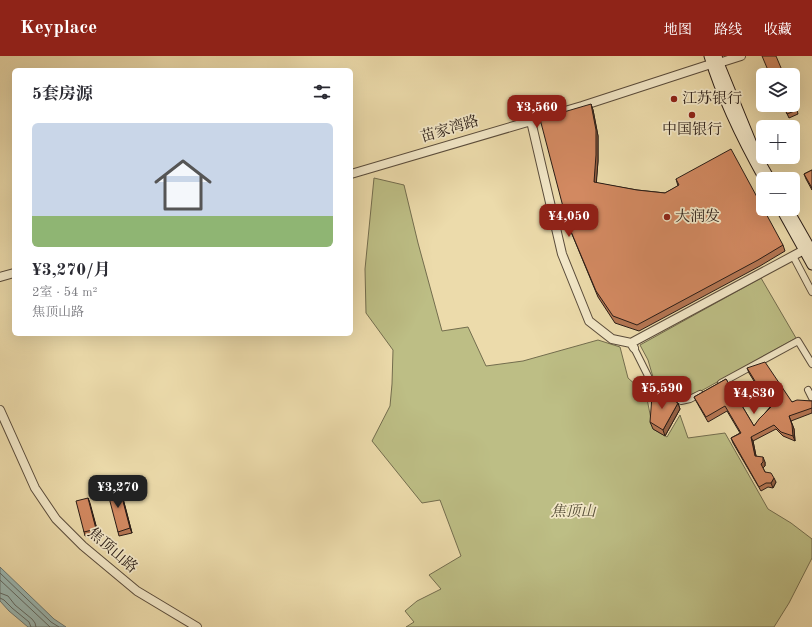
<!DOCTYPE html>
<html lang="zh">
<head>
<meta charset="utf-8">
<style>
	body { margin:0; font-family:"Old Standard TT","Noto Serif SC",serif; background:#f7f7f7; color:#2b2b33; height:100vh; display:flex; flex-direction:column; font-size:15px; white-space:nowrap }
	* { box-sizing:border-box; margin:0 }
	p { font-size:13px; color:#7c7c81 }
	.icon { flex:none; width:22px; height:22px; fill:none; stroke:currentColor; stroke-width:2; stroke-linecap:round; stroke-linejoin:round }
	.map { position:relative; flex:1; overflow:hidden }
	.side { position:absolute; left:12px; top:12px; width:341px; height:268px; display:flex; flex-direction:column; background:#fff; border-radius:6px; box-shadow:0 4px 16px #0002 }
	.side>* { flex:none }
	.controls { position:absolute; left:756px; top:12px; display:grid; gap:8px }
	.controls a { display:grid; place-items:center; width:44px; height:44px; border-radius:6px; background:#fff; box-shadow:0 4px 16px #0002; font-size:20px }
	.price { position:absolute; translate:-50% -34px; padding:0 9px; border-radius:8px; background:#8f2418; color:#fff; font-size:13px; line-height:26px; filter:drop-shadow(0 1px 2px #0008) }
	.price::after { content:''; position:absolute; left:50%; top:24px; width:12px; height:9px; margin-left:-6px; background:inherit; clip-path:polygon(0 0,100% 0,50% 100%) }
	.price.selected { background:#222; color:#fff }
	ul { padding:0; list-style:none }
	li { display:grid; align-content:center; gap:8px; height:212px; padding:0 20px }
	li+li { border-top:1px solid #e1e1e2 }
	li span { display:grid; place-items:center; height:124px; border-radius:6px; color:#555 }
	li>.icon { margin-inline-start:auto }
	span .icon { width:72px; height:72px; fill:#fffc; stroke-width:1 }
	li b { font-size:17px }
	h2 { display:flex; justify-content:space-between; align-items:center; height:48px; padding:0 20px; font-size:17px }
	header { display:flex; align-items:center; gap:24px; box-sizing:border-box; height:56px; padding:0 20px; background:#8f2418; color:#fff }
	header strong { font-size:19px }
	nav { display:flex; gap:22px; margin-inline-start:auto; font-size:14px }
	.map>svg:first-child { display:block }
</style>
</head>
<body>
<header>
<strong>Keyplace</strong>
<nav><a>地图</a><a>路线</a><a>收藏</a></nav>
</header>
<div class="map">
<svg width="812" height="571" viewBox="0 0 812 571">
	<rect width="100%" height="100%" fill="#ecdbab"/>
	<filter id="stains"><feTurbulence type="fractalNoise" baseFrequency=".005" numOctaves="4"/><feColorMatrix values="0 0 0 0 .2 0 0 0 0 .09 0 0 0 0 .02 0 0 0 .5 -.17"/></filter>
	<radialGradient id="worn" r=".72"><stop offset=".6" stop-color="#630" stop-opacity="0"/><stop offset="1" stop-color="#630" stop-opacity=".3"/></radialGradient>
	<path fill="#bdbe85" stroke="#736d4e" d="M374 122 404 129 418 187 442 275 468 271 486 310 523 305 598 284 620 291 628 322 646 338 653 373 667 381 680 359 688 382 725 377 768 453 791 467 812 483V502L789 547 774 571H406L414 566 405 555 417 545 441 533 429 519 461 500 440 444 422 447 372 385 390 350 392 328 393 294 366 257 365 213Z
		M761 222 796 282 701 335 687 340 673 338 663 333 653 321 648 304 640 289Z"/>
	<path fill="#9cb9b3" stroke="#6e7a74" d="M0 511 54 563 66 571H28L9 555 0 545Z"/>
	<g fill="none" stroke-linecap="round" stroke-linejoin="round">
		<path stroke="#626a64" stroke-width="1" d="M0 517 51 566 59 571
			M0 524 50 571
			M0 537 8 540 15 549 32 563 35 567 36 571
			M0 542 4 544 12 552 29 566 31 571"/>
		<defs>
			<path id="minor" d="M793 200 812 236
				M634 292 654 332 681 345 690 343 700 338
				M721 327 798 285 812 308
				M808 334 812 342"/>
			<path id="tertiary" d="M531 65 562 198 589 265 612 283 631 287
				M351 118 582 50 711 8 719 7 741 0
				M0 221 14 217
				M634 292 631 287 804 194 809 192
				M0 354 35 432 56 463 83 490 137 535 197 571"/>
			<path id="secondary" d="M709 0C722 43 742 84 764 123
				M717 0 719 7 757 100 770 123
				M781 153 812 209
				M788 153 812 195"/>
		</defs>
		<use href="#minor" stroke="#5a4c3b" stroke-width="8"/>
		<use href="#tertiary" stroke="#5a4c3b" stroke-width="10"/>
		<use href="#secondary" stroke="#291c16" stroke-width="11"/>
		<use href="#minor" stroke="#f3e8c8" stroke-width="6"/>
		<use href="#tertiary" stroke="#f3e8c8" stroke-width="8"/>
		<use href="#secondary" stroke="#f3e8c8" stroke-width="9"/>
	</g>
	<path fill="#b57653" stroke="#291c16" d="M591 48 593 54 598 80V105L596 127 637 134 665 137 678 130 676 123 783 189 785 195 760 210 639 275 615 267 598 241 567 166Z
		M783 49 797 54 798 58 789 62Z
		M812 114V134L806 123 804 118Z
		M747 312 792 346 812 345V357L791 365 794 373 795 385 783 380 776 373 753 385 756 400 765 406V410L763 412 765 416 776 426 773 432 768 431 761 435 733 387 731 382 740 377 727 355 708 366 696 345 694 341 726 323 754 370 770 351 749 317Z
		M678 347 680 353 665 380 653 373 650 366Z
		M121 435 132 477 119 480 118 476Z
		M88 442 98 477 85 480 84 476Z"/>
	<path fill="#936044" stroke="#291c16" d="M591 48 593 54 598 80V105L596 132 594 126Z
		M678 347 680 353 665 380 663 374Z
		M789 360 794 373 795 385 793 380Z
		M751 381 753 385 757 405 755 400Z
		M763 401 765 406V410L762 413 761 408Z
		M774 422 776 426 773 432 771 427Z
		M119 430 121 435 132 477 130 472Z
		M88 442 90 447 98 477 96 473Z"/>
	<path fill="#d28961" stroke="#291c16" d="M762 0H776L784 19H770Z
		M793 45 797 54 787 58 783 49H793Z
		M591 48 596 74V99L594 126 637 134 665 137 679 129 676 123 731 93 783 189 758 204 637 269 613 260 596 235 567 166 540 63Z
		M812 114V132L804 118Z
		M765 306 792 346 797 344 812 345V352L789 360 792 369 793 380 781 376 774 369 751 381 755 400 763 401V406L761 408 765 416 771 417 774 422 771 427H766L759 431 731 382 741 377 725 350 706 361 694 341 726 323 754 370 759 363 771 351 747 312Z
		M656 334 678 347 663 374 650 366 652 340Z
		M119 430 130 472 118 476 107 434Z
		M88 442 96 473 84 476 76 445Z"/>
	<g fill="#8f2418" stroke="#f3e8c8" stroke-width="1.5">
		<circle cx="674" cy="43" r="4"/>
		<circle cx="692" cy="59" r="4"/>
		<circle cx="667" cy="161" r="4"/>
	</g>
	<g text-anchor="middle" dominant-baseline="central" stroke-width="3.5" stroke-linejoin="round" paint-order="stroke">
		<g font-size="15" fill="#291c16" stroke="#f3e8c8" text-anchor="start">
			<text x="682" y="43">江苏银行</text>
			<text x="692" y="74" text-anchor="middle">中国银行</text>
			<text x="675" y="161">大润发</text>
		</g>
		<g font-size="15" fill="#291c16" stroke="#f3e8c8">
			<text transform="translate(450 74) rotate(-17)">苗家湾路</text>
			<text transform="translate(112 495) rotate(41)">焦顶山路</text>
		</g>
		<g font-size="15" font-style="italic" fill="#554d37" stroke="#f3e8c8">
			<text x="573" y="456">焦顶山</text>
		</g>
	</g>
	<rect width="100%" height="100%" filter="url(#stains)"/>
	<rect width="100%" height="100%" fill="url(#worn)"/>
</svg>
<div class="controls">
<a><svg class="icon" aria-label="layers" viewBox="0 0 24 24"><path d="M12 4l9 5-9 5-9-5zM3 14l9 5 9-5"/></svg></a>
<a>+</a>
<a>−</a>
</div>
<b class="price" style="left:537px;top:73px">¥3,560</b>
<b class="price" style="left:569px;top:182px">¥4,050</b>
<b class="price" style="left:662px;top:354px">¥5,590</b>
<b class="price" style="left:754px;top:359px">¥4,830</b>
<b class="price selected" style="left:118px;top:453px">¥3,270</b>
<section class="side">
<h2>5套房源<svg class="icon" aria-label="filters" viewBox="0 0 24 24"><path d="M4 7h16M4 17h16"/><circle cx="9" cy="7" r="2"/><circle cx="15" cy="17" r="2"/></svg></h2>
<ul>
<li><span style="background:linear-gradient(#c9d6e8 75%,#8fb573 0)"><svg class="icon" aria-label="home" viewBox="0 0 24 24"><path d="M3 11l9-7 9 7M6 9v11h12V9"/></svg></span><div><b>¥3,270/月</b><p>2室 · 54 m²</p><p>焦顶山路</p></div></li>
</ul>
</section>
</div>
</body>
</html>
